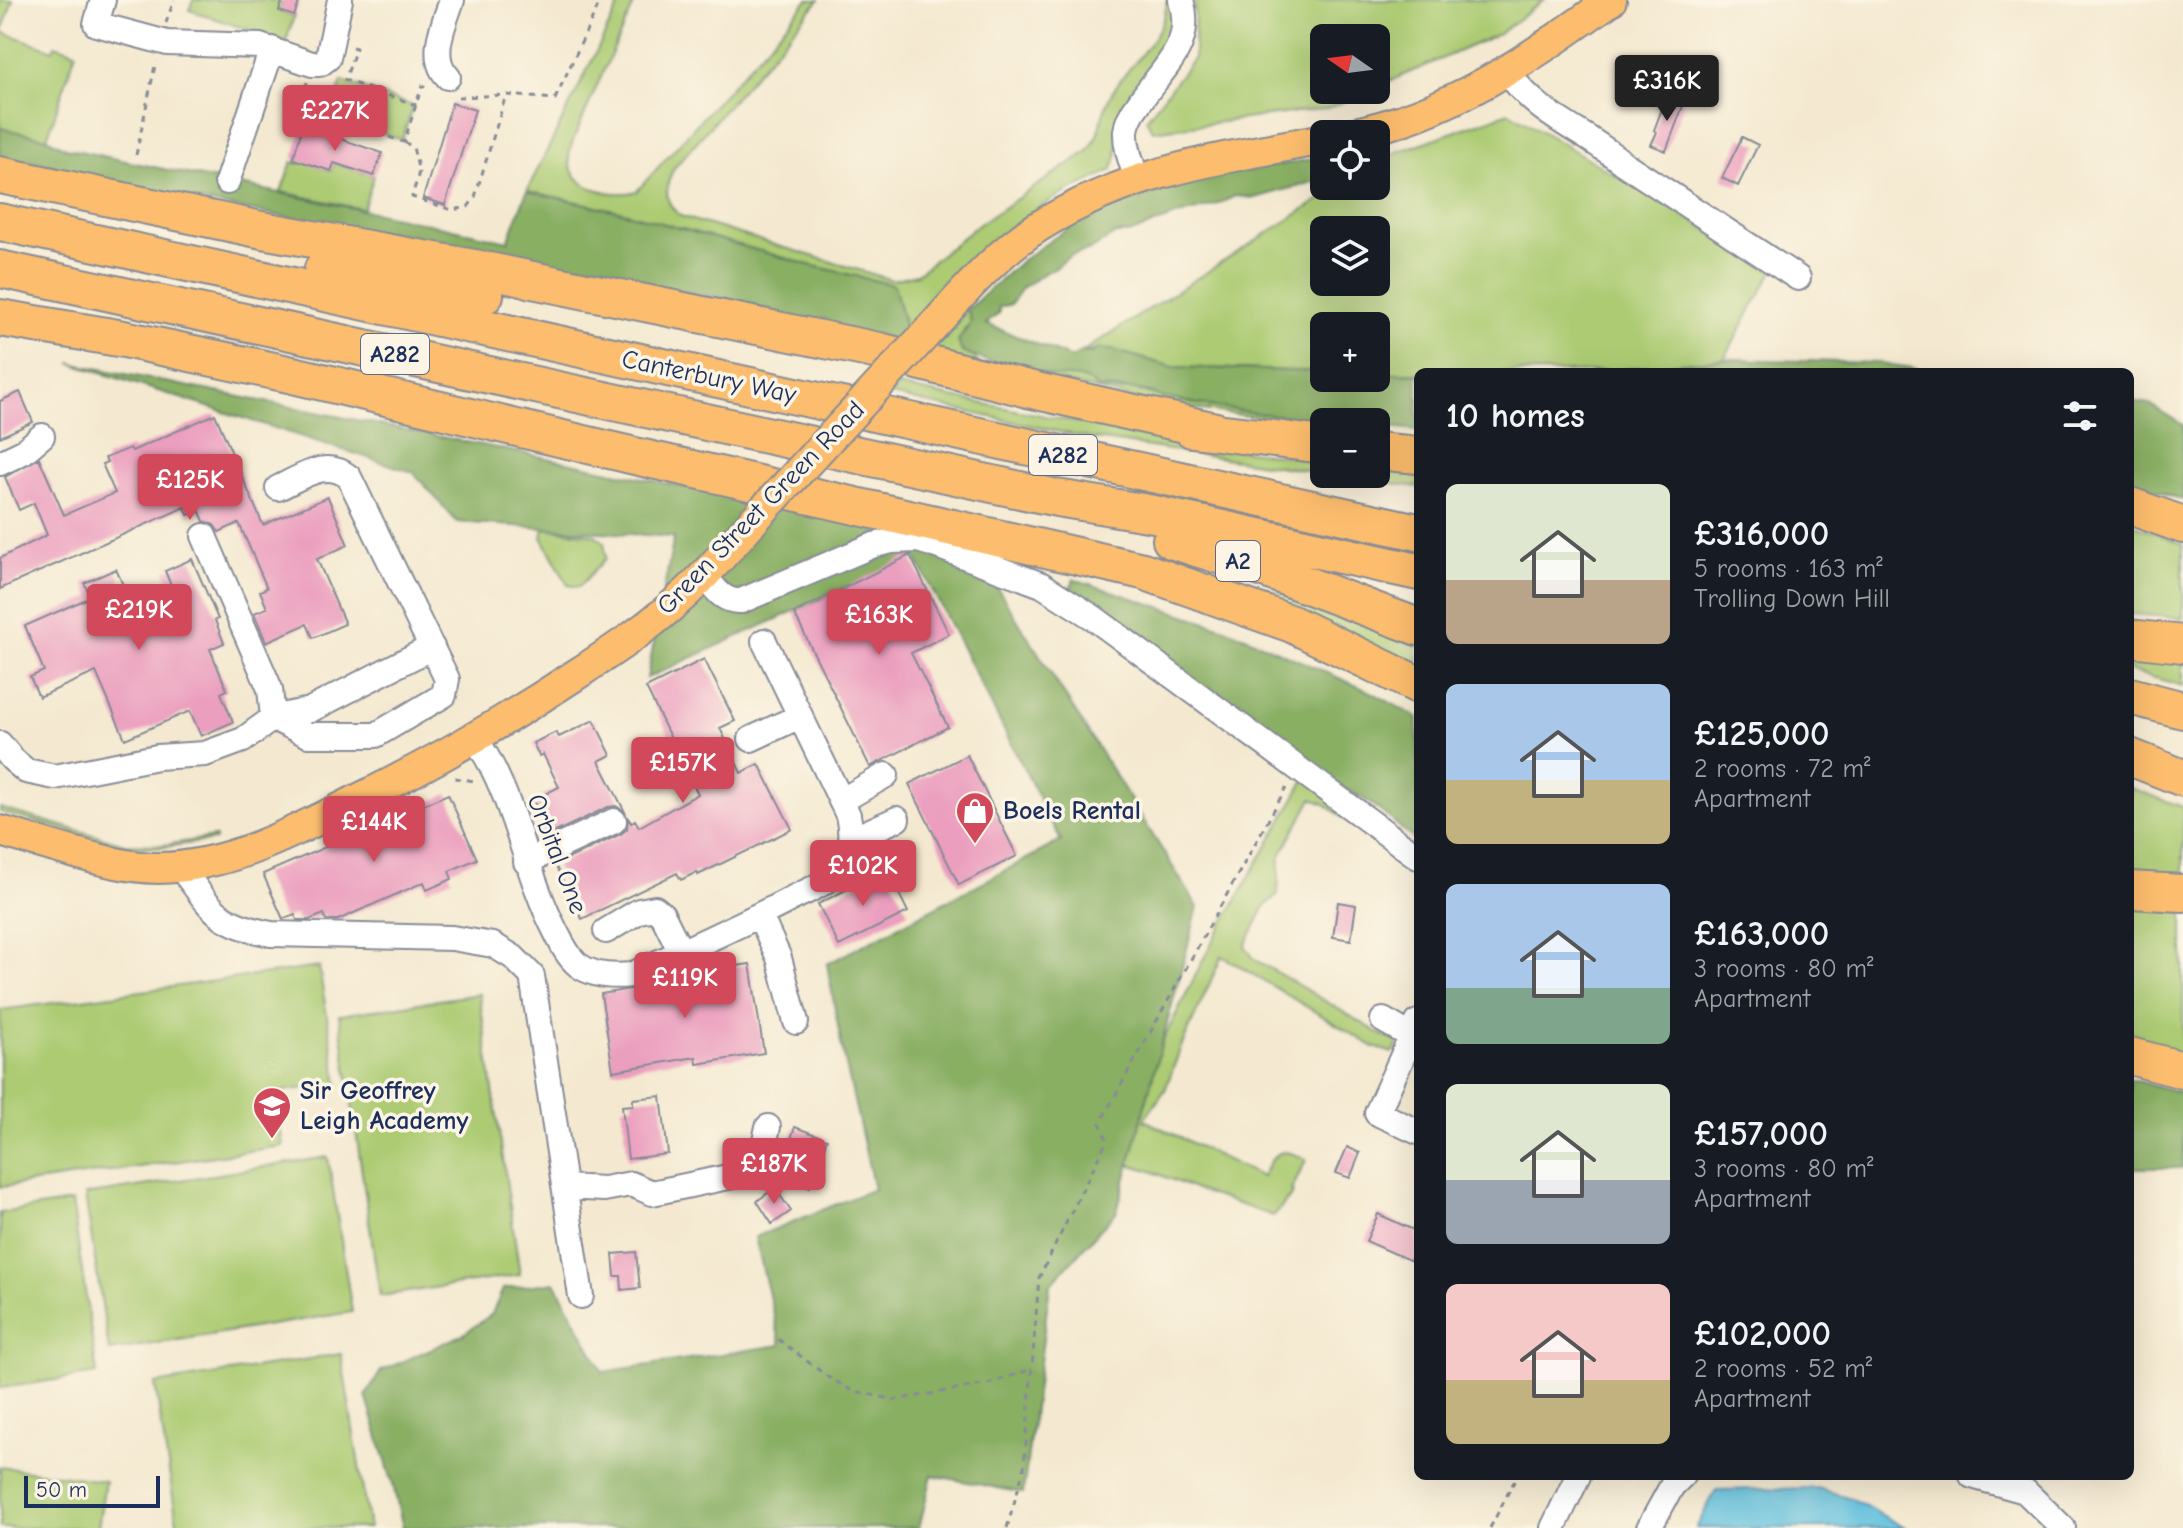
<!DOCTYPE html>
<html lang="en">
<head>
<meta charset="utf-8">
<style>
	body { margin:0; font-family:"Comic Neue",sans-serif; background:#242831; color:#f1f3f6; height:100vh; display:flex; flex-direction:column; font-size:30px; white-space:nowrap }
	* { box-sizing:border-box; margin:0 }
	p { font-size:26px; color:#9ea1a6 }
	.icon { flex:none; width:44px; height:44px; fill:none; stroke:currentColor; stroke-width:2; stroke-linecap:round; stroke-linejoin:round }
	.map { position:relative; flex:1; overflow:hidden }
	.side { position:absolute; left:1414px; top:368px; width:720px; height:1112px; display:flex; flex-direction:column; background:#171b24; border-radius:12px; box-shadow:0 8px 32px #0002 }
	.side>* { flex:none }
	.needle { width:52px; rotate:284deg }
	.tools { position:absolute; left:1310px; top:24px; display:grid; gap:16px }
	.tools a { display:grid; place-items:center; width:80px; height:80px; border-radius:12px; background:#171b24; box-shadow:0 8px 32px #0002; font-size:40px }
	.scale { position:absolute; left:24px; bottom:20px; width:136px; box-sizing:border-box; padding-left:8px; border:4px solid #1b2f5e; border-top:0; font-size:22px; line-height:28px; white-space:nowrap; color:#1b2f5e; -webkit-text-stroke:6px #fcf5e5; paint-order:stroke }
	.price { position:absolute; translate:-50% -68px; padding:0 18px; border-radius:8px; background:#d1495b; color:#fff; font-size:26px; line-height:52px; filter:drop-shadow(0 2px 4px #0008) }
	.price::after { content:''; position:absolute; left:50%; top:48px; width:24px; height:18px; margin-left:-12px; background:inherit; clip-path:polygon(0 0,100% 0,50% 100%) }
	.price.current { background:#222; color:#fff }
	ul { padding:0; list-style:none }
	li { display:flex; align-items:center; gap:24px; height:200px; padding:0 32px }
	li span { display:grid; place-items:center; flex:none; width:224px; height:160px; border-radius:12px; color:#555 }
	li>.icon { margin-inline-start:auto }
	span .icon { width:96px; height:96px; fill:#fffc; stroke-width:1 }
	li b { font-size:34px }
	h2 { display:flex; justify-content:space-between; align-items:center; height:96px; padding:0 32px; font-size:34px }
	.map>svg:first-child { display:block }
</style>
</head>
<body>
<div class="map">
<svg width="2183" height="1528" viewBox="0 0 2183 1528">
	<rect width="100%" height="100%" fill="#fcf5e5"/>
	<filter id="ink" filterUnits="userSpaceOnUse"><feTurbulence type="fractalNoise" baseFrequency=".0125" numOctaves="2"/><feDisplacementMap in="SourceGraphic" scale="16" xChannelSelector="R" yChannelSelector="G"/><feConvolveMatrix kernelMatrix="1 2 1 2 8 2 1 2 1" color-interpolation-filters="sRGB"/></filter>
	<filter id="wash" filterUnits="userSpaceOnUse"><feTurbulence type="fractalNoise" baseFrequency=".006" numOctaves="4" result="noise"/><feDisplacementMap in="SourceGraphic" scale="32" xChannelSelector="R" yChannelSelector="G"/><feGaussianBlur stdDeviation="1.8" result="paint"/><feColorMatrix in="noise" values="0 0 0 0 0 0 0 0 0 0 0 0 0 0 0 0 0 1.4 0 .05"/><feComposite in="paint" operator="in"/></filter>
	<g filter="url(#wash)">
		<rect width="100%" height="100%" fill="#f4e9d0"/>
		<path fill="#accb72" stroke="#647d68" stroke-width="2" fill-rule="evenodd" d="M0 0H13L2 32 53 50 55 45 76 52 45 144 0 134Z
			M193 0H275L282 4 280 11 294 16 286 42 189 10Z
			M622 0H636C618 39 600 78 583 118 578 130 569 145 569 158 569 173 582 185 595 189 608 193 624 195 637 191L808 0H819L674 168C664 187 663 205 683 217L892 280 917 274 975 227 1087 152C1101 137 1100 118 1108 101 1124 65 1165 42 1167 0H1175L1178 26 1118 133 1117 157 1112 170C1094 180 1075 187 1057 197 998 231 951 282 906 332L894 285 809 265 623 212 527 191Z
			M1195 0H1544L1499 34 1376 87V38H1324V90H1370L1329 108 1153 131 1146 119 1194 58Z
			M342 81 413 106 402 140 304 106 309 90 336 99Z
			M1509 112 1774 269 1724 359 1590 372 1376 373V326H1324V372L1173 367 1113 350 1082 352 1341 186H1376V163L1389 155ZM1324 230H1376V282H1324Z
			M299 159 331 171 334 163 374 176 363 209 281 192 292 162 298 164Z
			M968 309 971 322C962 333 957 338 962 352L974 357 979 364 1009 369 1012 363C1016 364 1020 366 1024 368 1044 377 1084 371 1097 388L1120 391 1131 389 1190 403 1331 422H1324V426L1159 404 1020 373 987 370 925 354Z
			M898 386C1039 415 1181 446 1324 460V474H1376V465L1418 469V487L1083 437 890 395Z
			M2130 523 2183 544V618L2130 614Z
			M544 528 595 535 604 542 606 558 579 587 568 585 542 537Z
			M1170 565 1274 590 1348 617 1418 646V670Z
			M2130 652 2183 658V686L2130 671Z
			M1306 778 1418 862V874L1325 804 1312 799 1280 857 1278 894 1265 906 1245 946 1254 959 1386 1037 1393 1040 1395 1035 1399 1041 1393 1053 1374 1047 1222 956 1181 1047 1165 1090 1144 1120 1262 1177C1273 1152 1281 1145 1306 1160L1291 1191 1293 1193 1274 1216 1196 1190 1149 1170 1114 1160 1124 1119 1209 948Z
			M2130 788 2183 807V877L2130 875Z
			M0 808 125 844 163 845 215 837V840L159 848 124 847 0 812Z
			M2130 908 2183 912V1057L2130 1042Z
			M319 967 338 1084 275 1092 283 1146 0 1187V1010Z
			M479 994 520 1275 380 1296 339 1015Z
			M328 1157 352 1312 109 1351 85 1195Z
			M72 1202 97 1374 0 1388V1213Z
			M341 1354 369 1528H178L155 1384Z
			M0 1467 105 1481 98 1528H0Z"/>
		<path fill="#89af64" stroke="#526f61" stroke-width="2" d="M0 128 47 138 66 148C213 181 361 208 508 241L527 191 623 212 809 265 894 285 906 332 897 342 754 309 725 299 96 182 50 165 0 157Z
			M1324 157V179L1255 198 1235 196 1218 204 1175 216 1129 234H1116L1090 250 1070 256 1054 269 1046 272 1022 288 1011 304 999 307V313L986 324 1072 358 1082 352 1091 353 1097 349 1113 350 1173 367 1324 372V378H1376V373L1418 374V430L1376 426V422C1304 422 1231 411 1160 397 1147 386 1114 391 1096 388 1088 377 1074 377 1062 377 1052 377 1040 372 1030 369 1023 368 1019 365 1012 363L1010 369 962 352 958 341 971 322 968 309 1021 261 1100 206 1123 203 1203 178Z
			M1724 359 1878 363 1940 372H1590Z
			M70 363 572 463 844 521 986 570 1198 907 1117 1211 1050 1285 1023 1493 932 1475 919 1528H403L393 1484 366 1396 381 1371 462 1335 492 1314 503 1289 555 1282 603 1372 781 1345 755 1237 874 1189 841 1043 827 964 1061 841 915 556 647 678 674 537 457 522 413 472Z
			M2130 401 2149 404 2183 425V500L2130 482Z
			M1074 579 1225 628 1373 693 1418 718V842C1405 833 1395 822 1383 813 1366 799 1347 789 1327 781L1069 591Z
			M2130 1079 2183 1093V1168H2130Z"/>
		<path fill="#5fc0de" stroke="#3d789e" stroke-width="2" d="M1817 1488 1851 1498 1905 1528H1696L1716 1490Z"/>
		<g id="blocks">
			<path fill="#eb9ebe" d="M283 0H300L294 16 279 11Z
				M1667 96 1684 103 1666 151 1651 145 1657 132 1654 130Z
				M452 103 475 110 445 205 423 198Z
				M303 126 382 153 374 176 334 163 331 171 293 159Z
				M1742 137 1758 145 1738 186 1722 178Z
				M20 392 33 422 0 437V401Z
				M215 414 263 525 328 497 348 545 317 559 345 624 313 638 307 624 266 642 254 613 267 608 260 591 267 588 239 523 219 532 214 525 204 521 199 510 188 515 185 507 0 589V558L47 535 34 503 19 510 5 477 39 458 64 515 115 493 102 464 107 462 105 458 130 448 132 451Z
				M910 555 949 634 911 653 948 727 870 767 794 613Z
				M192 559 218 619 215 620 224 643 210 649 227 690 221 693 233 722 201 736 190 711 125 739 96 672 39 697 30 677 44 671 25 626 91 597 84 583 116 569 135 612 175 595 165 571Z
				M704 659 735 721 720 728 741 773 759 764 792 829 698 875 697 872 681 880 677 873 582 919 555 865 621 834 627 829 628 818 631 823 635 820 639 827 698 794 646 688Z
				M594 720 611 755 599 761 625 812 616 806 608 807 547 836 542 827 546 825 533 800 559 787 543 754 539 756 533 743 556 732 559 737Z
				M967 755 1017 856 959 885 909 784Z
				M448 794 477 859 449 871 452 879 427 890 424 882 338 920H326L324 914 309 920H297L295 915 283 919 263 874Z
				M887 869 908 912 839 946 818 904Z
				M1338 902 1356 905 1351 940 1333 937Z
				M750 964 764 1053 697 1064 696 1057 613 1071 601 994 684 980 683 974Z
				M661 1096 668 1154 628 1159 622 1106 633 1105V1099Z
				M795 1127 827 1139 810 1187 778 1176Z
				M1347 1147 1360 1153 1350 1178 1336 1173Z
				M775 1188 791 1211 772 1224 757 1201Z
				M1378 1214 1418 1232V1264L1366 1241Z
				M636 1252 640 1288 622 1290 621 1276H615L613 1254Z"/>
		</g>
	</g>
	<g filter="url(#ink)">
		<use href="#blocks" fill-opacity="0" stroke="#888c97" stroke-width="2"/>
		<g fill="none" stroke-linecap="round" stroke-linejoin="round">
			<defs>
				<path id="minor" d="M103 0 96 24 167 43 260 46 312 64H320L328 58 340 0
					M1507 71C1539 118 1581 128 1623 163L1798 278
					M448 77C428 58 444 23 452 0
					M1137 179C1132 164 1125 147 1126 131 1127 120 1133 111 1139 103 1162 68 1195 46 1181 0
					M227 182 272 49
					M0 463 23 452 42 436
					M704 575C715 588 722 602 741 601L874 545 892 541 918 540 934 545 1042 585 1094 618 1418 857
					M273 718 308 735H376L444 695 447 679 349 477C326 458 302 477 278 488
					M273 718 310 710 432 647
					M475 738C515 795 523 868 555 930 561 942 567 956 578 965 593 976 613 977 631 975 685 950 740 926 793 898 809 890 829 883 840 868 852 853 852 833 848 815L764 641
					M751 739 798 717
					M0 744 12 759 26 771 55 777 157 757 205 754 243 740 273 718 270 689 204 536
					M841 801 886 775
					M850 840 897 819
					M526 862 614 821
					M180 867C213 909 214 923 271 934L452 938 493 945 513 957 532 976 581 1296
					M760 916 779 958 796 1022
					M606 931 639 911 655 908 662 914 681 952
					M1383 1020 1411 1036
					M1418 1022 1377 1113 1418 1132
					M565 1187 604 1189 631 1184 652 1193 747 1173 760 1163 768 1127
					M1972 1476 2025 1491 2063 1528
					M1553 1528 1578 1476
					M1649 1528 1672 1486 1682 1476"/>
				<path id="major" d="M1350 134C1449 115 1530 58 1611 0
					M935 324C966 290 998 252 1038 227 1127 171 1223 158 1324 139
					M0 831C45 843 113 868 158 868 229 867 296 831 357 800 433 763 506 721 577 674 614 650 652 625 684 595 709 572 731 545 754 520"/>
				<path id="highway" d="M0 175 262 230 474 268 879 351 1032 390 1216 431
					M0 222 1418 532
					M0 269 1057 498 1154 514 1418 572
					M323 269 485 295
					M0 318 124 339 293 375 639 457 1143 571 1292 624 1418 685
					M1192 429 1324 445
					M1376 451 1418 455
					M2130 506 2183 525
					M1171 540 1264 569 1418 627
					M2130 638 2183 644
					M2130 696 2183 710
					M2130 757 2183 778
					M2130 890 2183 893
					M2130 1056 2183 1070"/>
			</defs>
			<use href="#minor" stroke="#888c97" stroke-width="28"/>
			<use href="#major" stroke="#888c97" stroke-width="34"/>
			<use href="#highway" stroke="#888c97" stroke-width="40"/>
			<path stroke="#888c97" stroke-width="3" stroke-dasharray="6 6" stroke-linecap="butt" d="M166 23 174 0
				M352 47 356 48 345 80 416 105
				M307 82 301 109 404 142 422 86 428 88
				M458 97 506 95
				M404 142 413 147 419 172 412 197 452 210 468 207 475 197 506 95 555 99 601 0
				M136 155 156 61
				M455 778 475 781
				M778 1339 828 1377 851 1390 894 1400 988 1384 1032 1369
				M1007 1528 1024 1468 1039 1278 1107 1140 1100 1123 1286 788
				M1490 1528 1517 1476"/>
			<use href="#minor" stroke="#fff" stroke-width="24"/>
			<use href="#major" stroke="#fcbd6e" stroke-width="30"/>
			<use href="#highway" stroke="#fcbd6e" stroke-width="36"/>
			<defs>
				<path id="major-bridge" d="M754 520 935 324"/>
			</defs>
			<use href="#major-bridge" stroke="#888c97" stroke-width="34" stroke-linecap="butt"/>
			<use href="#major-bridge" stroke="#fcbd6e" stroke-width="30"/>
		</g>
	</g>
	<defs>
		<symbol id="shop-pin" viewBox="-11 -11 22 30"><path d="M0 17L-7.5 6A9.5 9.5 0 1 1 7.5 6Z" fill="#d1495b" stroke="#fcf5e5"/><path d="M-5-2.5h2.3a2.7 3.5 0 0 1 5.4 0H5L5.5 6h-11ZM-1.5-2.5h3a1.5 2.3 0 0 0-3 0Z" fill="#fff"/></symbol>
		<symbol id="school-pin" viewBox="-11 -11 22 30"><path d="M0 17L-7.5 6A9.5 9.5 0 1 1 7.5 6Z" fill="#d1495b" stroke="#fcf5e5"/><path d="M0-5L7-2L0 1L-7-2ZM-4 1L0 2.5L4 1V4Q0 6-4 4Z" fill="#fff"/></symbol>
	</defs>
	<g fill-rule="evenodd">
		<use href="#shop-pin" x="953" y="789" width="44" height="60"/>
		<use href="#school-pin" x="250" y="1084" width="44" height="60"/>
	</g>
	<g text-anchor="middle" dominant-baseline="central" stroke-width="7" stroke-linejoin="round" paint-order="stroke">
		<g fill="#fcf5e5" stroke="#5e6a86" stroke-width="2">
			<rect x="361" y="334" width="68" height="40" rx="6"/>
			<rect x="1029" y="435" width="68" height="40" rx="6"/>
			<rect x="1216" y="541" width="44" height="40" rx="6"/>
		</g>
		<g font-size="24" font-weight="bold" fill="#1b2f5e">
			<text x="395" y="354">A282</text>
			<text x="1063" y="455">A282</text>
			<text x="1238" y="561">A2</text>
		</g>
		<g font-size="26" fill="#1b2f5e" stroke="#fcf5e5">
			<text transform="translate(709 377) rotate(12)">Canterbury Way</text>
			<text transform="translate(761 508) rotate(-46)">Green Street Green Road</text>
			<text transform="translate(557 854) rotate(69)">Orbital One</text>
		</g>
		<g font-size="26" font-weight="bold" fill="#1b2f5e" stroke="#fcf5e5" text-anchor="start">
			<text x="1003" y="811">Boels Rental</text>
			<text x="300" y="1091">Sir Geoffrey<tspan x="300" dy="30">Leigh Academy</tspan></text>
		</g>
	</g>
</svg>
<div class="tools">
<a><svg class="needle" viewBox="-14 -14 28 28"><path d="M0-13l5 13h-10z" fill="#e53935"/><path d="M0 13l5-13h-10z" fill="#9ea1a6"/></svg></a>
<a><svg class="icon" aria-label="locate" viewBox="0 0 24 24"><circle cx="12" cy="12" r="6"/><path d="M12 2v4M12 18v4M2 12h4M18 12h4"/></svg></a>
<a><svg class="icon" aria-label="layers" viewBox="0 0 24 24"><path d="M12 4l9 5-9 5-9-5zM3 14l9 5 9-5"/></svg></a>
<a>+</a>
<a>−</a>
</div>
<div class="scale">50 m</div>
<b class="price current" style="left:1667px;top:123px">£316K</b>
<b class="price" style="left:335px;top:153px">£227K</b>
<b class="price" style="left:190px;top:522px">£125K</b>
<b class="price" style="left:139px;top:652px">£219K</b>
<b class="price" style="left:879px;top:657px">£163K</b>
<b class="price" style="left:683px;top:805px">£157K</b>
<b class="price" style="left:374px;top:864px">£144K</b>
<b class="price" style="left:863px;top:908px">£102K</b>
<b class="price" style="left:685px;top:1020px">£119K</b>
<b class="price" style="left:774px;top:1206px">£187K</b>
<section class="side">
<h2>10 homes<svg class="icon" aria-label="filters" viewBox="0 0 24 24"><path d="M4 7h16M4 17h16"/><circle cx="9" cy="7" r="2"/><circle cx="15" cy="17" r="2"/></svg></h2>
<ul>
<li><span style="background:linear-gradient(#dfe7d0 60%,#b9a48a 0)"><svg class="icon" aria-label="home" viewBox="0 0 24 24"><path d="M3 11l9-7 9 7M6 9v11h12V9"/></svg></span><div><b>£316,000</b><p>5 rooms · 163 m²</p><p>Trolling Down Hill</p></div></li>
<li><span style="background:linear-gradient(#a9c7e8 60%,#c2b280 0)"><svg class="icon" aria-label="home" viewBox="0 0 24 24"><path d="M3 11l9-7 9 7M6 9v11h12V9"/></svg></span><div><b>£125,000</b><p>2 rooms · 72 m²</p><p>Apartment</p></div></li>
<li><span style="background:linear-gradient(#a9c7e8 65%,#7fa58c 0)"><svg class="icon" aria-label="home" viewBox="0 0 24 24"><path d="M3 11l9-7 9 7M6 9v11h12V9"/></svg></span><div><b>£163,000</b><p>3 rooms · 80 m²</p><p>Apartment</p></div></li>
<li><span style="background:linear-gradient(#dfe7d0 60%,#9aa5b1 0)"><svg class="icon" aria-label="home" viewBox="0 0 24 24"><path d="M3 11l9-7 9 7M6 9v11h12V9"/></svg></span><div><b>£157,000</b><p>3 rooms · 80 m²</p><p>Apartment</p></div></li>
<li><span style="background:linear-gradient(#f6c9c9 60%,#c2b280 0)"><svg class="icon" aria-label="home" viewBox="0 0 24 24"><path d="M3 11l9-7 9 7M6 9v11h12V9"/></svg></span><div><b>£102,000</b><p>2 rooms · 52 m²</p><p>Apartment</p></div></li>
</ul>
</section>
</div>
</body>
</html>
